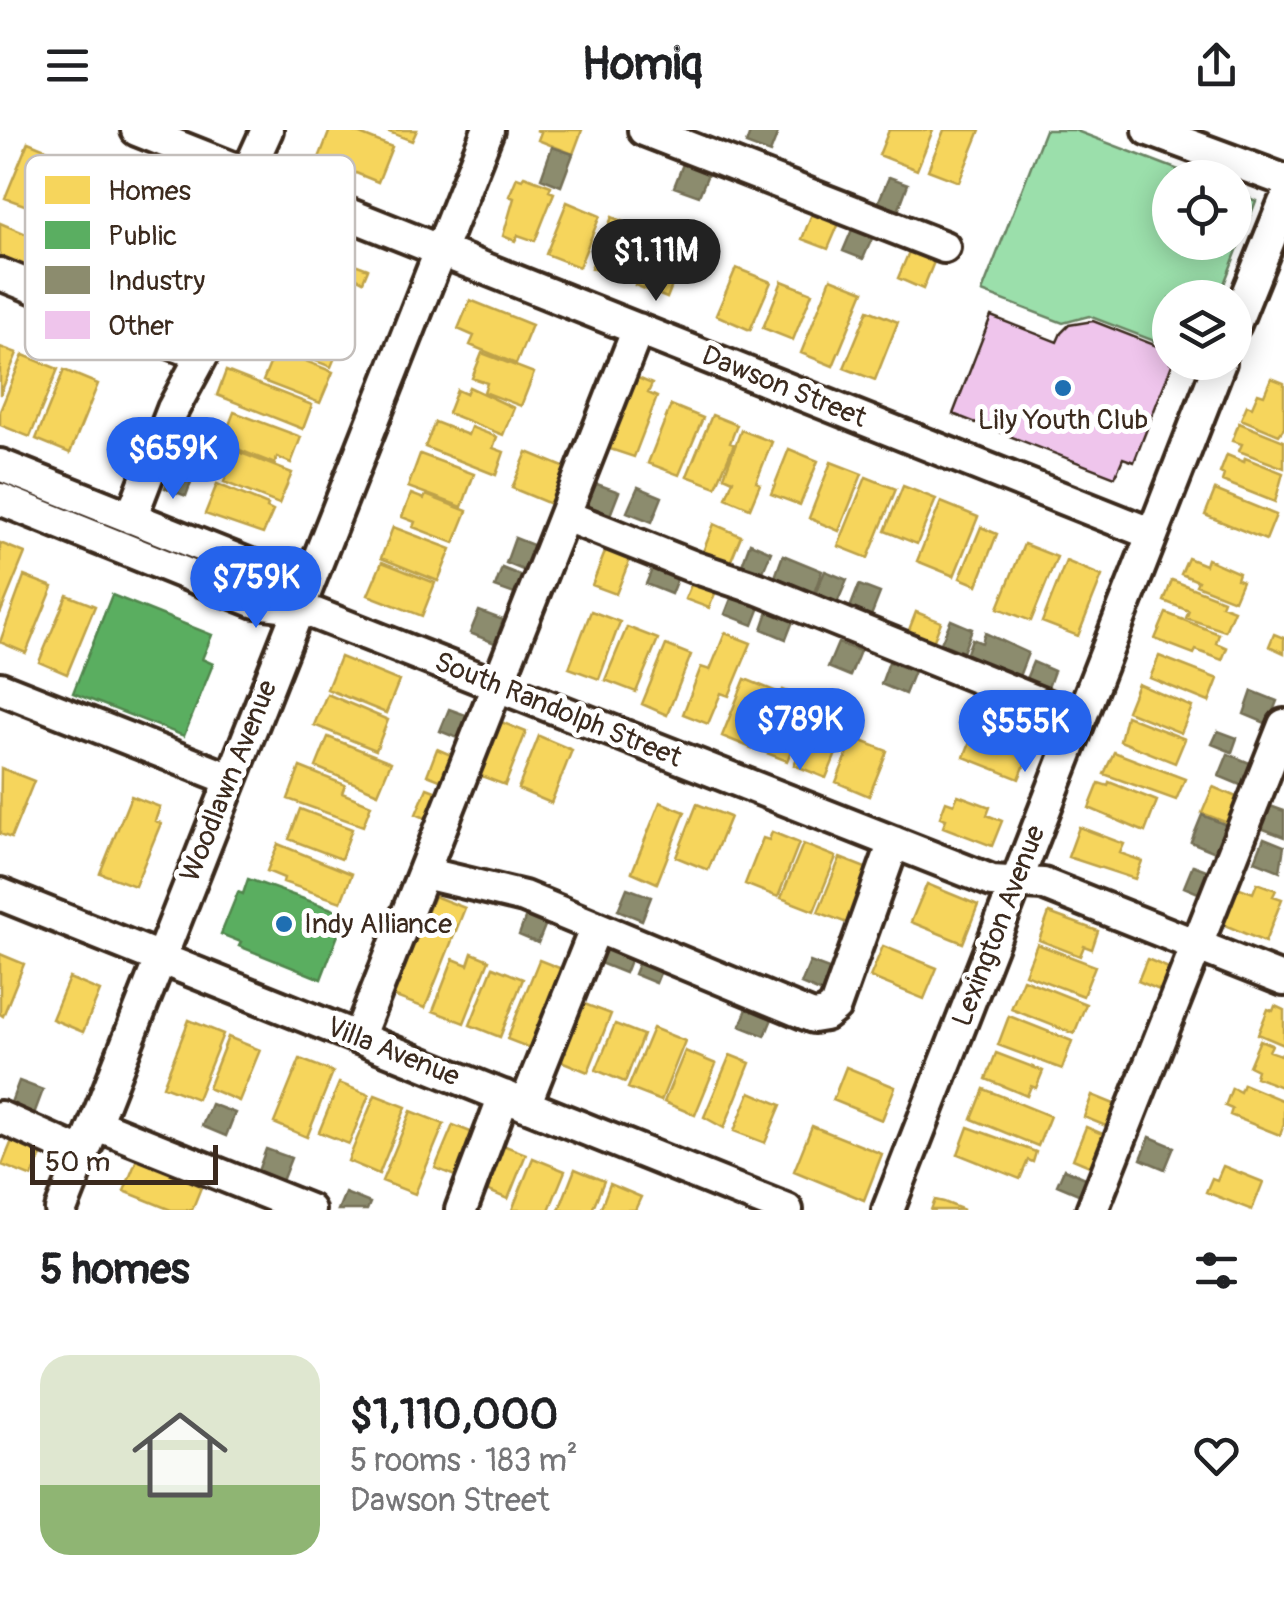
<!DOCTYPE html>
<html lang="en">
<head>
<meta charset="utf-8">
<style>
	body { margin:0; font-family:Pangolin,sans-serif; background:#f6f6f6; color:#202124; height:100vh; display:flex; flex-direction:column; font-size:38px; white-space:nowrap }
	* { box-sizing:border-box; margin:0 }
	p { font-size:32px; color:#757577 }
	.icon { flex:none; width:55px; height:55px; fill:none; stroke:currentColor; stroke-width:2; stroke-linecap:round; stroke-linejoin:round }
	.map { position:relative; height:1080px; overflow:hidden }
	.details { display:flex; flex-direction:column; background:#fff; flex:1 }
	.details>* { flex:none }
	.tools { position:absolute; left:1152px; top:30px; display:grid; gap:20px }
	.tools a { display:grid; place-items:center; width:100px; height:100px; border-radius:50%; background:#fff; box-shadow:0 5px 25px #0003; font-size:50px }
	.scale { position:absolute; left:30px; bottom:25px; width:188px; box-sizing:border-box; padding-left:10px; border:5px solid #3b2a1e; border-top:0; font-size:28px; line-height:35px; white-space:nowrap; color:#3b2a1e; -webkit-text-stroke:8px #fff; paint-order:stroke }
	.price { position:absolute; translate:-50% -85px; padding:0 22px; border-radius:35px; background:#2563eb; color:#fff; font-size:32px; line-height:65px; filter:drop-shadow(0 2px 5px #0008) }
	.price::after { content:''; position:absolute; left:50%; top:60px; width:30px; height:22px; margin-left:-15px; background:inherit; clip-path:polygon(0 0,100% 0,50% 100%) }
	.price.active { background:#222; color:#fff }
	ul { padding:0; list-style:none }
	li { display:flex; align-items:center; gap:30px; height:250px; padding:0 40px }
	li span { display:grid; place-items:center; flex:none; width:280px; height:200px; border-radius:30px; color:#555 }
	li>.icon { margin-inline-start:auto }
	span .icon { width:120px; height:120px; fill:#fffc; stroke-width:1 }
	li b { font-size:42px }
	h2 { display:flex; justify-content:space-between; align-items:center; height:120px; padding:0 40px; font-size:42px }
	header { display:flex; justify-content:space-between; align-items:center; height:130px; padding:0 40px; background:#fff; font-size:45px; font-weight:700 }
	.map>svg:first-child { display:block }
</style>
</head>
<body>
<header><svg class="icon" aria-label="menu" viewBox="0 0 24 24"><path d="M4 6h16M4 12h16M4 18h16"/></svg>Homiq<svg class="icon" aria-label="share" viewBox="0 0 24 24"><path d="M12 15V3M7 8l5-5 5 5M5 13v7h14v-7"/></svg></header>
<div class="map">
<svg width="1284" height="1080" viewBox="0 0 1284 1080">
	<rect width="100%" height="100%" fill="#fff"/>
	<filter id="ink" filterUnits="userSpaceOnUse"><feTurbulence type="fractalNoise" baseFrequency=".01" numOctaves="2"/><feDisplacementMap in="SourceGraphic" scale="20" xChannelSelector="R" yChannelSelector="G"/><feConvolveMatrix kernelMatrix="1 2 1 2 8 2 1 2 1" color-interpolation-filters="sRGB"/></filter>
	<g filter="url(#ink)">
		<path fill="#9bdfab" stroke="#6b8464" stroke-width="2.5" d="M1045 0H1074L1197 47 1170 48V112H1235V62L1256 71 1219 167 1170 168V217L1089 186 1063 193 982 162Z"/>
		<path fill="#f6d55c" stroke="#bea249" stroke-width="2.5" d="M330 0H350L392 17 378 52 319 28Z
			M384 0H417L412 11Z
			M536 0H582L573 24 538 10 541 2Z
			M889 0H933L917 40 879 25Z
			M944 0H980L959 52 928 40Z
			M28 12 60 25 38 80 5 68Z
			M524 46 551 56 549 61 554 63 535 111 518 105 515 111 503 106 514 68 509 66 517 47 522 49Z
			M567 72 600 86 579 137 546 124Z
			M813 81 840 91 828 119 802 109Z
			M612 87 644 101 624 151 591 138Z
			M0 93 38 109 25 141 0 131Z
			M657 100 689 113 667 168 635 155Z
			M911 117 936 127 923 159 898 148Z
			M317 120 368 139 363 151 357 148 352 162 340 157 338 161 306 149Z
			M736 138 771 152 750 200 716 185Z
			M293 146 357 171 345 202 281 177Z
			M831 148 864 161 833 236 801 223Z
			M782 151 812 163 793 210 763 198Z
			M470 170 532 195 516 234 470 215 474 206 458 199Z
			M868 180 898 192 875 250 844 238Z
			M282 183 343 208 331 237 270 213Z
			M0 217 17 223 0 265Z
			M276 219 333 242 320 273 263 251Z
			M482 223 534 243 521 276 484 262 487 253 472 248Z
			M23 225 58 239 30 307 0 295V281Z
			M64 240 98 254 70 323 36 309Z
			M226 241 312 275 303 299 217 265Z
			M633 246 652 254 648 263 657 267 634 327 601 316Z
			M1271 248 1284 253V298L1279 305 1241 289 1247 275 1252 277 1258 263 1264 265Z
			M469 257 514 278 503 305 448 283 457 260 466 264Z
			M671 275 703 288 679 345 648 333Z
			M234 282 301 307 291 333 277 327 275 334 222 313Z
			M712 285 737 295 730 313 734 314 716 357 687 346Z
			M435 292 468 305 471 297 497 307 493 318 504 322 496 345 425 317Z
			M1239 293 1284 311V338L1239 321 1242 314 1232 311Z
			M741 300 772 312 756 352 760 354 750 378 726 368 733 350 724 346Z
			M789 319 818 331 800 375 771 364Z
			M236 321 292 343 279 374 224 352Z
			M527 322 573 341 558 377 512 358Z
			M420 324 474 344 462 377 408 357Z
			M1227 325 1244 332 1245 328 1283 343 1275 372 1222 351 1224 345 1220 343Z
			M831 332 862 344 839 401 809 388Z
			M866 347 896 359 868 428 838 416Z
			M217 354 268 375 267 378 273 381 263 404 205 384Z
			M903 356 936 369 917 414 885 401Z
			M1215 360 1276 385 1266 410 1205 385Z
			M411 364 424 369 426 365 467 381 454 413 413 397 415 392 402 387Z
			M941 372 978 387 954 446 917 431Z
			M714 394 741 406 729 435 702 424Z
			M393 397 451 419 438 451 381 428Z
			M981 397 997 404 977 455 960 448Z
			M609 412 633 422 616 464 592 455Z
			M0 413 25 423 0 484Z
			M1024 414 1057 427 1031 491 998 478Z
			M1188 428 1205 435 1207 429 1239 443 1237 449 1242 451 1234 470 1196 455 1198 451 1181 444Z
			M1066 431 1102 446 1078 506 1042 492Z
			M382 432 435 453 422 486 368 465Z
			M695 445 719 454 709 478 685 469Z
			M24 446 53 457 26 523 0 512Z
			M1172 450 1223 470 1221 475 1234 480 1225 501 1186 488 1189 481 1164 471Z
			M67 465 95 476 67 544 39 532Z
			M591 481 620 492 599 549 569 538Z
			M916 482 941 492 932 515 907 505Z
			M1166 483 1219 504 1216 513 1227 518 1222 530 1196 520 1194 524 1155 509Z
			M627 497 658 509 636 562 605 550Z
			M725 503 751 513 729 566 721 563 708 594 683 584 701 537 710 540Z
			M1274 504 1284 508V523L1269 516Z
			M666 515 691 525 667 585 642 574Z
			M1159 526 1218 549 1209 572 1150 548Z
			M340 527 399 551 386 583 327 559Z
			M745 549 777 562 754 619 722 606Z
			M1138 554 1192 577 1181 603 1127 581Z
			M783 560 811 572 787 631 759 620Z
			M327 564 388 590 376 620 314 595Z
			M815 584 847 597 826 648 794 635Z
			M1126 586 1185 609 1175 633 1120 611Z
			M496 590 526 602 505 655 476 644Z
			M978 592 1033 614 1019 649 964 627Z
			M539 606 572 620 551 673 518 659Z
			M328 607 391 632 378 663 316 637Z
			M854 608 887 621 869 666 836 652Z
			M437 619 460 629 450 654 427 645Z
			M1114 622 1185 649 1176 670 1104 644Z
			M300 637 345 655 342 663 371 675 363 696 288 669Z
			M1 638 34 651 11 708 0 704Z
			M1109 652 1157 671 1145 702 1089 678 1099 653 1108 656Z
			M1213 657 1241 669 1230 694 1202 683Z
			M427 658 448 666 437 693 416 684Z
			M958 665 990 677 987 685 1002 691 992 716 943 697 946 689 940 687 946 671 954 674Z
			M131 666 160 677 155 691 161 693 135 756 100 743Z
			M660 672 685 682 657 753 632 742Z
			M697 674 730 687 708 740 676 727Z
			M300 679 352 699 341 729 289 709Z
			M1079 697 1124 714 1120 723 1142 731 1135 749 1068 727Z
			M772 702 799 713 778 767 745 754 763 708 769 710Z
			M278 714 352 744 341 772 283 752 284 748 267 741Z
			M803 714 836 727 814 781 781 768Z
			M840 728 873 741 852 795 818 782Z
			M1257 753 1276 760 1273 766 1282 769 1265 812 1220 793 1235 756 1253 763Z
			M927 754 978 775 963 813 911 792Z
			M434 766 465 778 425 878 393 866Z
			M1049 783 1098 801 1092 819 1084 816 1080 826 1039 810Z
			M1037 814 1095 836 1083 866 1025 844Z
			M883 816 937 838 924 869 870 847Z
			M472 823 489 830 464 893 433 881 453 829 468 835Z
			M0 824 24 834 3 886 0 884Z
			M1147 829 1171 839 1162 861 1138 851Z
			M539 830 567 841 535 920 507 909Z
			M493 837 523 849 500 907 470 895Z
			M69 848 100 861 83 902 52 889Z
			M1023 849 1086 874 1074 904 1011 879Z
			M579 872 611 884 588 942 556 929Z
			M1275 876 1284 880V915L1258 904 1268 879 1273 881Z
			M1009 886 1072 911 1062 939 998 915Z
			M189 890 223 904 197 969 163 956Z
			M615 894 643 905 625 952 596 940Z
			M653 898 685 911 661 971 628 958Z
			M228 907 260 920 239 971 208 958Z
			M1260 910 1272 915 1269 921 1284 926V958L1255 947 1257 940 1249 936Z
			M685 921 716 934 695 985 664 972Z
			M996 923 1043 941 1036 958 1031 956 1027 966 986 949Z
			M730 925 750 933 724 998 704 987Z
			M300 929 333 942 307 1007 274 993Z
			M846 937 895 957 882 990 833 970Z
			M339 953 369 965 349 1014 319 1002Z
			M1243 954 1284 971V994L1280 1005 1230 985 1232 979 1225 976 1232 958 1240 962Z
			M984 959 1050 986 1038 1016 972 989Z
			M750 962 781 975 765 1013 734 1001Z
			M375 965 406 977 379 1044 348 1031Z
			M1092 965 1119 976 1111 998 1084 987Z
			M411 981 444 994 415 1064 382 1051Z
			M453 995 483 1007 465 1050 435 1038Z
			M812 996 882 1024 864 1070 794 1041Z
			M968 997 1036 1022 1033 1032 1028 1030 1020 1049 958 1024Z
			M1086 997 1105 1005 1092 1037 1073 1029Z
			M14 1006 44 1018 32 1047 2 1035Z
			M495 1012 526 1024 508 1069 477 1056Z
			M533 1028 565 1041 549 1080H512Z
			M137 1029 202 1055 192 1080H171L124 1061Z
			M1223 1036 1263 1052 1252 1080 1206 1062 1212 1048 1217 1050Z
			M575 1039 604 1051 592 1080H559Z
			M610 1054 641 1067 635 1080H600Z
			M935 1070 944 1072 964 1080H931Z"/>
		<path fill="#5aae61" stroke="#51864d" stroke-width="2.5" d="M112 465 212 505 202 529 213 534 184 606 73 563Z
			M248 749 346 784 321 849 239 816 241 812 221 804 238 762 243 764Z"/>
		<path fill="#8c8c6e" stroke="#746f56" stroke-width="2.5" d="M751 0H779L770 23 746 14Z
			M552 17 573 24 561 56 541 48Z
			M683 34 708 44 699 66 674 57Z
			M889 47 908 54 898 81 878 73Z
			M854 95 874 104 863 129 843 121Z
			M173 336 194 344 186 366 165 358Z
			M594 353 619 362 610 385 585 375Z
			M638 357 662 367 652 392 627 382Z
			M515 408 538 417 528 442 506 433Z
			M750 413 771 422 762 444 742 435Z
			M783 425 822 441 814 463 775 447Z
			M655 432 680 441 671 464 646 454Z
			M502 438 527 448 520 466 495 457Z
			M825 441 847 450 837 473 815 464Z
			M859 455 880 463 871 486 850 478Z
			M734 461 762 472 753 495 725 484Z
			M770 476 795 486 786 509 762 499Z
			M479 481 503 490 495 513 470 503Z
			M951 490 972 499 963 522 941 513Z
			M985 503 1028 523 1018 549 965 528 972 509 982 513Z
			M838 513 860 521 850 546 828 537Z
			M889 532 914 541 905 564 881 554Z
			M1033 532 1054 541 1046 563 1024 554Z
			M1252 561 1277 571 1268 594 1244 584Z
			M449 579 474 588 465 611 440 601Z
			M1218 601 1237 608 1232 622 1212 614Z
			M1228 624 1252 634 1243 656 1219 646Z
			M1270 676 1284 681V707L1261 698Z
			M1202 685 1229 696 1218 723 1191 712Z
			M1264 708 1284 716 1280 741 1255 731Z
			M1193 735 1217 744 1208 767 1184 757Z
			M627 758 651 767 642 790 618 780Z
			M529 778 549 786 538 813 519 805Z
			M609 811 634 820 625 843 600 833Z
			M642 824 664 833 656 853 634 844Z
			M810 832 834 841 825 864 801 854Z
			M749 874 774 884 765 906 740 896Z
			M19 951 43 960 33 987 9 978Z
			M211 974 235 983 226 1006 202 996Z
			M1150 1007 1174 1017 1165 1039 1141 1029Z
			M266 1019 291 1028 282 1051 258 1041Z
			M1064 1039 1088 1049 1081 1065 1057 1055Z
			M345 1063 370 1073 367 1080H338Z"/>
		<path fill="#efc5ec" stroke="#3b2a1e" stroke-width="2.5" d="M991 186 1057 212 1061 203 1069 195 1093 191 1170 221V232H1173L1134 332 1123 328 1115 347 953 284Z"/>
		<g fill="none" stroke-linecap="round" stroke-linejoin="round">
			<defs>
				<path id="minor" d="M137 0 1152 404
					M644 0 944 117
					M1149 0 1284 50
					M247 44 267 0
					M0 144 201 225
					M1235 194 1284 73
					M0 335 268 442 298 477
					M0 369 256 472 298 477 992 751 1043 754 1284 850
					M566 386 694 437 759 459 1080 589
					M131 388 173 279 225 183 264 68 266 52
					M0 558 230 649
					M424 743 524 767 813 887 825 885 835 877 894 712
					M0 764 787 1080
					M358 908 638 199
					M525 975 596 797
					M0 987 83 1024
					M95 994 309 1080
					M61 1080 488 0
					M461 1080 504 966
					M888 1080 1220 232
					M1092 1080 1284 595"/>
			</defs>
			<use href="#minor" stroke="#3b2a1e" stroke-width="38"/>
			<use href="#minor" stroke="#fff" stroke-width="30"/>
		</g>
	</g>
	<g fill="#1f6fb2" stroke="#fff" stroke-width="4">
		<circle cx="1063" cy="258" r="10"/>
		<circle cx="284" cy="794" r="10"/>
	</g>
	<g text-anchor="middle" dominant-baseline="central" stroke-width="10" stroke-linejoin="round" paint-order="stroke">
		<g font-size="28" fill="#3b2a1e" stroke="#fff">
			<text transform="translate(784 257) rotate(22)">Dawson Street</text>
			<text transform="translate(558 580) rotate(22)">South Randolph Street</text>
			<text transform="translate(229 651) rotate(-68)">Woodlawn Avenue</text>
			<text transform="translate(999 796) rotate(-69)">Lexington Avenue</text>
			<text transform="translate(393 922) rotate(22)">Villa Avenue</text>
		</g>
		<g font-size="28" fill="#3b2a1e" stroke="#fff">
			<text x="1063" y="290">Lily Youth Club</text>
			<text x="304" y="794" text-anchor="start">Indy Alliance</text>
		</g>
	</g>
	<rect x="25" y="25" width="330" height="205" rx="15" fill="#fff" stroke="#c4bfbc" stroke-width="2.5"/>
	<rect x="45" y="46" width="45" height="28" fill="#f6d55c"/>
	<rect x="45" y="91" width="45" height="28" fill="#5aae61"/>
	<rect x="45" y="136" width="45" height="28" fill="#8c8c6e"/>
	<rect x="45" y="181" width="45" height="28" fill="#efc5ec"/>
	<g font-size="28" fill="#3b2a1e">
		<text x="108" y="70">Homes</text>
		<text x="108" y="115">Public</text>
		<text x="108" y="160">Industry</text>
		<text x="108" y="205">Other</text>
	</g>
</svg>
<div class="tools">
<a><svg class="icon" aria-label="locate" viewBox="0 0 24 24"><circle cx="12" cy="12" r="6"/><path d="M12 2v4M12 18v4M2 12h4M18 12h4"/></svg></a>
<a><svg class="icon" aria-label="layers" viewBox="0 0 24 24"><path d="M12 4l9 5-9 5-9-5zM3 14l9 5 9-5"/></svg></a>
</div>
<div class="scale">50 m</div>
<b class="price active" style="left:656px;top:174px">$1.11M</b>
<b class="price" style="left:173px;top:372px">$659K</b>
<b class="price" style="left:256px;top:501px">$759K</b>
<b class="price" style="left:800px;top:643px">$789K</b>
<b class="price" style="left:1025px;top:645px">$555K</b>
</div>
<section class="details">
<h2>5 homes<svg class="icon" aria-label="filters" viewBox="0 0 24 24"><path d="M4 7h16M4 17h16"/><circle cx="9" cy="7" r="2"/><circle cx="15" cy="17" r="2"/></svg></h2>
<ul>
<li><span style="background:linear-gradient(#dfe7d0 65%,#8fb573 0)"><svg class="icon" aria-label="home" viewBox="0 0 24 24"><path d="M3 11l9-7 9 7M6 9v11h12V9"/></svg></span><div><b>$1,110,000</b><p>5 rooms · 183 m²</p><p>Dawson Street</p></div><svg class="icon" aria-label="heart" viewBox="0 0 24 24"><path d="M12 20l-8-8c-3-5 5-10 8-4 3-6 11-1 8 4z"/></svg></li>
</ul>
</section>
</body>
</html>
